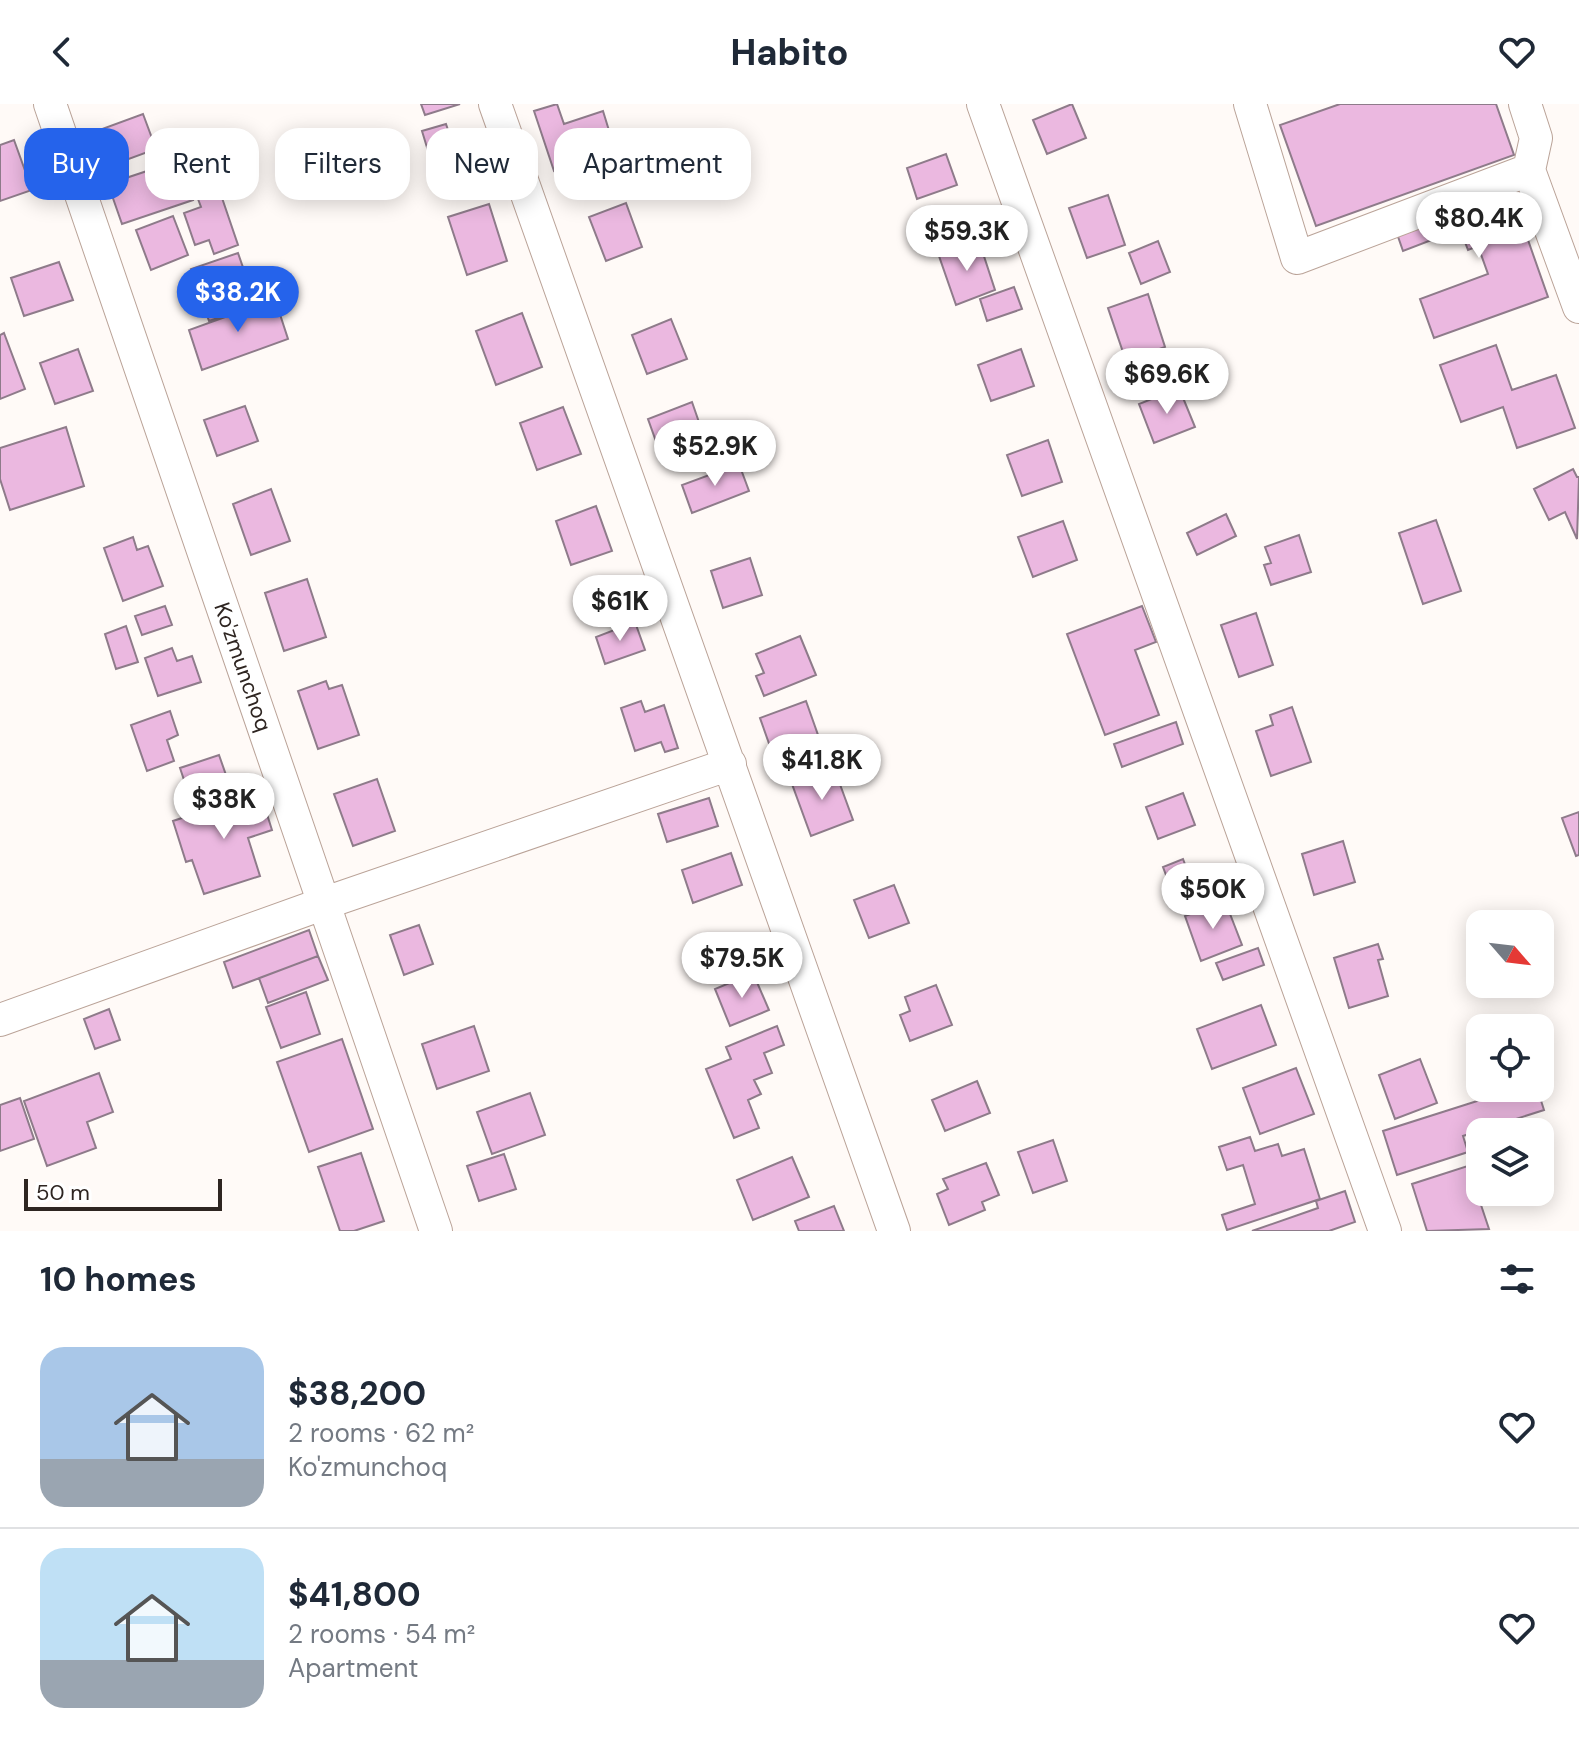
<!DOCTYPE html>
<html lang="en">
<head>
<meta charset="utf-8">
<style>
	body { margin:0; font-family:"DM Sans",sans-serif; background:#f2f2f3; color:#1f2937; height:100vh; display:flex; flex-direction:column; font-size:30px; white-space:nowrap }
	* { box-sizing:border-box; margin:0 }
	p { font-size:26px; color:#747a83 }
	.icon { flex:none; width:44px; height:44px; fill:none; stroke:currentColor; stroke-width:2; stroke-linecap:round; stroke-linejoin:round }
	.map { position:relative; height:1127px; overflow:hidden }
	.details { display:flex; flex-direction:column; background:#fff; flex:1 }
	.details>* { flex:none }
	.banner { position:absolute; left:24px; top:24px; width:800px; height:72px; display:flex; gap:16px }
	.needle { width:52px; rotate:118deg }
	.fabs { position:absolute; left:1466px; top:806px; display:grid; gap:16px }
	.fabs a { display:grid; place-items:center; width:88px; height:88px; border-radius:16px; background:#fff; box-shadow:0 4px 20px #0003; font-size:40px }
	.scale { position:absolute; left:24px; bottom:20px; width:198px; box-sizing:border-box; padding-left:8px; border:4px solid #2e2521; border-top:0; font-size:22px; line-height:28px; white-space:nowrap; color:#2e2521; -webkit-text-stroke:6px #fff; paint-order:stroke }
	.price { position:absolute; translate:-50% -68px; padding:0 18px; border-radius:28px; background:#fff; color:#222; font-size:26px; line-height:52px; filter:drop-shadow(0 2px 4px #0008) }
	.price::after { content:''; position:absolute; left:50%; top:48px; width:24px; height:18px; margin-left:-12px; background:inherit; clip-path:polygon(0 0,100% 0,50% 100%) }
	.price.active { background:#2563eb; color:#fff }
	ul { padding:0; list-style:none }
	li { display:flex; align-items:center; gap:24px; height:200px; padding:0 40px }
	li+li { border-top:2px solid #e0e1e3 }
	li span { display:grid; place-items:center; flex:none; width:224px; height:160px; border-radius:24px; color:#555 }
	li>.icon { margin-inline-start:auto }
	span .icon { width:96px; height:96px; fill:#fffc; stroke-width:1 }
	li b { font-size:34px }
	h2 { display:flex; justify-content:space-between; align-items:center; height:96px; padding:0 40px; font-size:34px }
	.pill { padding:0 28px; border-radius:24px; background:#fff; box-shadow:0 4px 20px #0003; font-size:28px; line-height:72px }
	.pill.active { background:#2563eb; color:#fff }
	header { display:flex; justify-content:space-between; align-items:center; height:104px; padding:0 40px; background:#fff; font-size:36px; font-weight:800 }
	.map>svg:first-child { display:block }
</style>
</head>
<body>
<header><svg class="icon" aria-label="back" viewBox="0 0 24 24"><path d="M15 5l-7 7 7 7"/></svg>Habito<svg class="icon" aria-label="heart" viewBox="0 0 24 24"><path d="M12 20l-8-8c-3-5 5-10 8-4 3-6 11-1 8 4z"/></svg></header>
<div class="map">
<svg width="1579" height="1127" viewBox="0 0 1579 1127">
	<rect width="100%" height="100%" fill="#fffaf7"/>
	<path fill="#ebb8e0" stroke="#8e7b8a" stroke-width="2" d="M421 0H460L425 11Z
		M557 0 564 20 603 7 615 46 554 67 534 7Z
		M1072 0 1086 34 1047 50 1033 16Z
		M1340 0H1496L1514 51 1316 122 1280 21Z
		M143 10 156 45 115 60 102 25Z
		M446 20 450 32 464 28 477 71 439 83 422 27Z
		M14 36 32 86 0 97V41Z
		M946 50 957 81 917 95 907 64Z
		M180 56 193 96 122 120 108 80Z
		M1508 79 1548 193 1434 234 1420 195 1488 170 1478 142 1468 146 1460 125 1403 147 1394 121Z
		M220 88 238 141 214 150 209 136 195 141 184 109 201 103 198 95Z
		M1108 91 1125 141 1087 154 1069 104Z
		M626 99 642 143 606 157 589 113Z
		M489 100 507 157 467 171 448 113Z
		M173 112 188 151 151 166 136 126Z
		M979 137 995 186 956 201 939 152Z
		M1158 137 1170 168 1141 180 1129 149Z
		M238 149 256 201 209 217 191 165Z
		M59 158 73 196 24 212 11 174Z
		M1014 183 1022 205 987 217 980 195Z
		M1148 190 1165 243 1126 257 1108 204Z
		M275 195 288 235 202 266 189 226Z
		M522 209 542 263 496 281 476 227Z
		M671 215 687 255 647 270 632 231Z
		M4 229 25 285 0 295V231Z
		M1496 241 1512 286 1556 271 1575 324 1517 344 1503 303 1461 318 1440 261Z
		M78 245 93 287 55 300 40 259Z
		M1021 245 1034 282 991 297 978 261Z
		M1179 284 1195 323 1154 339 1139 300Z
		M692 298 702 327 658 343 648 315Z
		M245 302 258 337 217 352 204 316Z
		M563 303 581 350 537 366 520 319Z
		M66 323 84 382 10 406 0 375V344Z
		M1048 336 1062 378 1022 392 1007 351Z
		M739 360 749 387 692 409 682 381Z
		M1573 365 1577 373H1579L1577 435 1565 408 1549 416 1534 385Z
		M271 385 290 437 251 451 233 400Z
		M596 402 612 447 571 461 556 417Z
		M1226 410 1236 432 1197 451 1187 429Z
		M1436 416 1461 487 1423 500 1399 429Z
		M1063 417 1077 456 1033 473 1018 433Z
		M1299 431 1311 468 1271 481 1264 461 1271 459 1265 443Z
		M133 433 137 446 148 442 163 482 123 497 104 444Z
		M750 454 762 491 723 504 711 467Z
		M307 475 326 533 284 547 265 489Z
		M165 502 172 521 142 531 135 512Z
		M1142 502 1156 538 1135 546 1159 611 1105 631 1067 530Z
		M1256 509 1273 561 1239 573 1221 521Z
		M635 518 645 546 605 560 596 533Z
		M126 522 138 558 116 565 105 530Z
		M800 532 816 571 764 592 756 572 764 569 756 550Z
		M172 544 177 557 192 552 201 578 158 592 145 554Z
		M326 577 329 585 342 581 359 631 318 645 298 587Z
		M641 597 645 608 664 601 678 644 665 648 661 638 635 647 621 604Z
		M806 597 818 631 772 648 760 614Z
		M1292 603 1311 658 1271 672 1256 627 1273 621 1270 611Z
		M170 607 178 631 167 636 174 657 147 667 131 621Z
		M1176 618 1183 640 1122 663 1114 640Z
		M219 651 233 691 208 699 203 686 189 691 180 664Z
		M834 664 853 716 811 732 792 680Z
		M377 675 395 727 353 742 334 690Z
		M260 688 272 726 248 734 260 772 204 790 192 756 186 758 173 717Z
		M1183 689 1195 721 1158 735 1146 703Z
		M709 694 718 722 667 738 658 710Z
		M1579 708V751L1576 752 1562 714Z
		M1343 737 1355 778 1314 791 1302 750Z
		M731 749 742 781 693 799 682 766Z
		M1183 755 1200 800 1180 808 1163 763Z
		M894 781 909 819 869 834 854 796Z
		M1225 797 1242 841 1201 857 1185 812Z
		M419 821 433 860 404 871 390 831Z
		M309 826 318 852 233 884 224 858Z
		M1378 840 1383 855 1378 856 1388 892 1349 904 1334 854Z
		M1258 844 1264 861 1223 876 1216 859Z
		M318 852 328 876 268 899 259 874Z
		M753 869 769 906 730 922 715 885Z
		M936 881 952 921 910 937 900 911 910 907 905 893Z
		M306 888 320 930 281 944 266 903Z
		M1261 901 1276 941 1212 965 1197 925Z
		M109 905 120 936 95 945 84 915Z
		M474 922 489 967 437 985 422 940Z
		M777 922 784 941 764 949 772 969 754 976 761 990 748 996 759 1024 734 1034 706 965 731 955 726 943Z
		M342 935 373 1025 309 1048 277 958Z
		M1420 955 1437 999 1395 1015 1379 971Z
		M1296 964 1314 1010 1260 1030 1243 984Z
		M99 969 113 1008 87 1018 96 1044 47 1062 24 997Z
		M977 977 990 1009 945 1027 932 996Z
		M1518 984H1537L1544 1006 1463 1032 1468 1048 1397 1071 1383 1027Z
		M530 989 545 1031 492 1050 477 1008Z
		M20 994 34 1035 0 1047V1001Z
		M1250 1033 1255 1047 1278 1040 1282 1052 1304 1045 1320 1095 1227 1126 1222 1111 1255 1100 1243 1061 1227 1066 1219 1043Z
		M1053 1036 1067 1077 1033 1089 1018 1048Z
		M361 1049 384 1117 354 1127H340L318 1063Z
		M504 1050 516 1085 479 1097 467 1062Z
		M792 1053 809 1093 753 1116 737 1076Z
		M1480 1058V1075L1473 1077 1489 1125 1427 1127 1412 1080Z
		M986 1059 999 1091 982 1098 985 1106 949 1121 937 1090 948 1085 943 1075Z
		M1345 1087 1355 1118 1329 1127H1252L1318 1104 1316 1097Z
		M834 1102 844 1127H799L795 1117Z"/>
	<g fill="none" stroke-linecap="round" stroke-linejoin="round">
		<defs>
			<path id="minor" d="M50 0 436 1127
				M495 0 894 1127
				M983 0 1385 1127
				M1250 0 1297 154 1529 66
				M1525 0 1536 34 1529 66 1579 203
				M0 916 325 799 730 660"/>
		</defs>
		<use href="#minor" stroke="#baa398" stroke-width="34"/>
		<use href="#minor" stroke="#fff" stroke-width="32"/>
	</g>
	<g text-anchor="middle" dominant-baseline="central" stroke-width="6" stroke-linejoin="round" paint-order="stroke">
		<g font-size="22" fill="#2e2521" stroke="#fff">
			<text transform="translate(243 563) rotate(71)">Ko'zmunchoq</text>
		</g>
	</g>
</svg>
<div class="fabs">
<a><svg class="needle" viewBox="-14 -14 28 28"><path d="M0-13l5 13h-10z" fill="#e53935"/><path d="M0 13l5-13h-10z" fill="#747a83"/></svg></a>
<a><svg class="icon" aria-label="locate" viewBox="0 0 24 24"><circle cx="12" cy="12" r="6"/><path d="M12 2v4M12 18v4M2 12h4M18 12h4"/></svg></a>
<a><svg class="icon" aria-label="layers" viewBox="0 0 24 24"><path d="M12 4l9 5-9 5-9-5zM3 14l9 5 9-5"/></svg></a>
</div>
<div class="scale">50 m</div>
<b class="price" style="left:1479px;top:156px">$80.4K</b>
<b class="price" style="left:967px;top:169px">$59.3K</b>
<b class="price active" style="left:238px;top:230px">$38.2K</b>
<b class="price" style="left:1167px;top:312px">$69.6K</b>
<b class="price" style="left:715px;top:384px">$52.9K</b>
<b class="price" style="left:620px;top:539px">$61K</b>
<b class="price" style="left:822px;top:698px">$41.8K</b>
<b class="price" style="left:224px;top:737px">$38K</b>
<b class="price" style="left:1213px;top:827px">$50K</b>
<b class="price" style="left:742px;top:896px">$79.5K</b>
<div class="banner">
<a class="pill active">Buy</a>
<a class="pill">Rent</a>
<a class="pill">Filters</a>
<a class="pill">New</a>
<a class="pill">Apartment</a>
</div>
</div>
<section class="details">
<h2>10 homes<svg class="icon" aria-label="filters" viewBox="0 0 24 24"><path d="M4 7h16M4 17h16"/><circle cx="9" cy="7" r="2"/><circle cx="15" cy="17" r="2"/></svg></h2>
<ul>
<li><span style="background:linear-gradient(#a9c7e8 70%,#9aa5b1 0)"><svg class="icon" aria-label="home" viewBox="0 0 24 24"><path d="M3 11l9-7 9 7M6 9v11h12V9"/></svg></span><div><b>$38,200</b><p>2 rooms · 62 m²</p><p>Ko'zmunchoq</p></div><svg class="icon" aria-label="heart" viewBox="0 0 24 24"><path d="M12 20l-8-8c-3-5 5-10 8-4 3-6 11-1 8 4z"/></svg></li>
<li><span style="background:linear-gradient(#bfe0f5 70%,#9aa5b1 0)"><svg class="icon" aria-label="home" viewBox="0 0 24 24"><path d="M3 11l9-7 9 7M6 9v11h12V9"/></svg></span><div><b>$41,800</b><p>2 rooms · 54 m²</p><p>Apartment</p></div><svg class="icon" aria-label="heart" viewBox="0 0 24 24"><path d="M12 20l-8-8c-3-5 5-10 8-4 3-6 11-1 8 4z"/></svg></li>
</ul>
</section>
</body>
</html>
